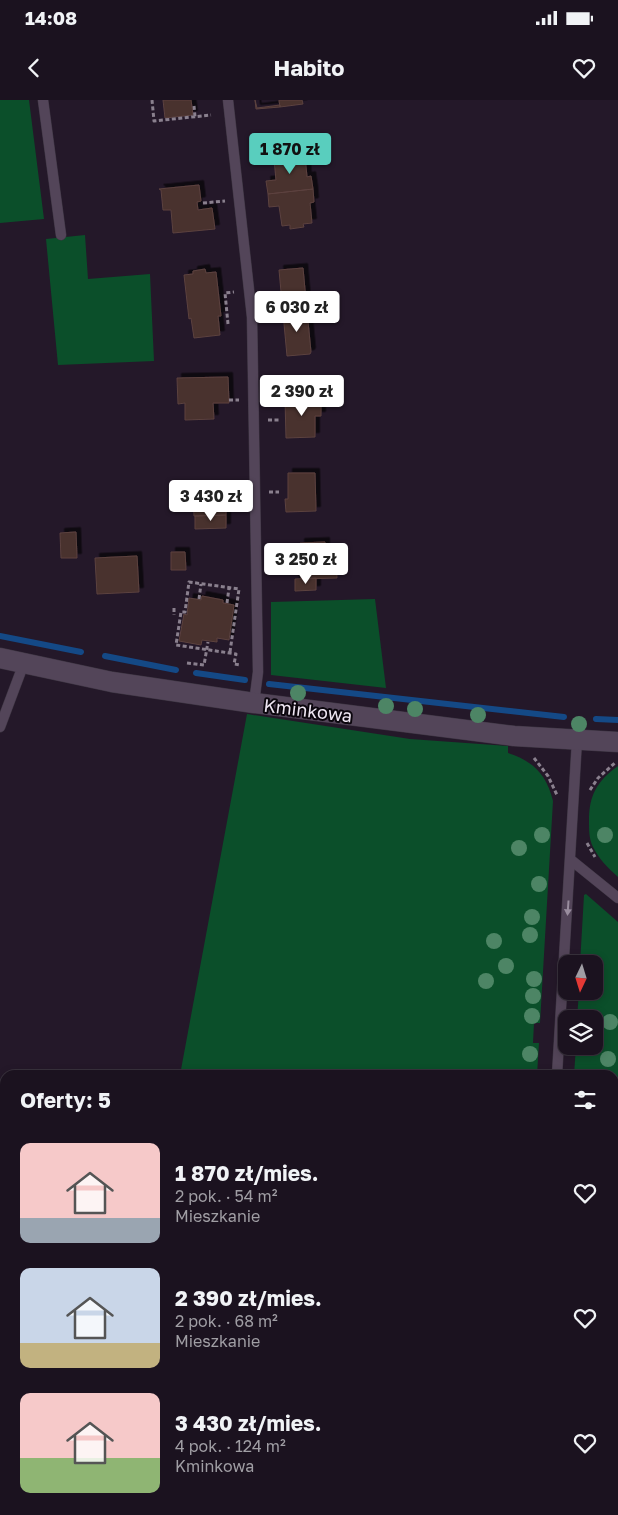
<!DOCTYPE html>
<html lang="pl">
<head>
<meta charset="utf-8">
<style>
	body { margin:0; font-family:"Golos Text",sans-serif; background:#241b28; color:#f1f3f6; height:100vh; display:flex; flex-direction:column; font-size:19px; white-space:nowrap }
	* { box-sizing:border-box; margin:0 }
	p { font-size:16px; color:#a09ea4 }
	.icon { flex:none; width:28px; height:28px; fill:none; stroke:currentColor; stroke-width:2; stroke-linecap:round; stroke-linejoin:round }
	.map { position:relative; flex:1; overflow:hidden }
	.details { position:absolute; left:0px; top:970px; width:619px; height:445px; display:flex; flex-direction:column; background:#1b121f; border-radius:15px 15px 0 0; box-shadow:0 2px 8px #0003,0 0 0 1px #39323d }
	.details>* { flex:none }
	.needle { width:32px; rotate:184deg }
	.buttons { position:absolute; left:558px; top:855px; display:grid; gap:10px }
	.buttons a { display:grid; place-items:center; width:45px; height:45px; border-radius:10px; background:#1b121f; box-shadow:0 2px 8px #0003,0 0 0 1px #39323d; font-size:25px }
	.price { position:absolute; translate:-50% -42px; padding:0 11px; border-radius:5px; background:#fff; color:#222; font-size:16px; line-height:32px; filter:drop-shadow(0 1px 2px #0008) }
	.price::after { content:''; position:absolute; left:50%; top:30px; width:15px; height:11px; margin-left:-8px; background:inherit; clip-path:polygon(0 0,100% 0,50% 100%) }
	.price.current { background:#59cebe; color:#111 }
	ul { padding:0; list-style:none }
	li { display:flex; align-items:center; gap:15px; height:125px; padding:0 20px }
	li span { display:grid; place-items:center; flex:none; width:140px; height:100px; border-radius:10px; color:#555 }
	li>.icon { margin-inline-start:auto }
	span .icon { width:60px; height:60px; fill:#fffc; stroke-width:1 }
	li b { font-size:21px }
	h2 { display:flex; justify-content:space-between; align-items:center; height:60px; padding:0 20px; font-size:21px }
	.status { display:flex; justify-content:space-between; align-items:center; height:35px; padding:0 25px; background:#1b121f; direction:ltr }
	.status svg { height:14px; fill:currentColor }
	header { display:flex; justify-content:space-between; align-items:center; height:65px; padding:0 20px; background:#1b121f; font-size:22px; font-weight:700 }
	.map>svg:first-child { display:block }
</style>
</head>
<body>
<div class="status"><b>14:08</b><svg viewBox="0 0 49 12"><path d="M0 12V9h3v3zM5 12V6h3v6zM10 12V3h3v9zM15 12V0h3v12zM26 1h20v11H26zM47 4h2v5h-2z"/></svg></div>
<header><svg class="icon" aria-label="back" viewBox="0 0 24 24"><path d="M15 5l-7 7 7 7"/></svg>Habito<svg class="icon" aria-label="heart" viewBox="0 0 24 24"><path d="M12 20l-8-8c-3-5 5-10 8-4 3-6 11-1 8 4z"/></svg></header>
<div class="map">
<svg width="618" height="1415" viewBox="0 0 618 1415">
	<defs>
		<filter id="shadow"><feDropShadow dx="4.5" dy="-4.5" stdDeviation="0" flood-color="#0009"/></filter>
	</defs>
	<rect width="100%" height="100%" fill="#241829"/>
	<path fill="#0b4f2a" d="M0 0H29L44 119 0 123Z
		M85 135 88 179 150 174 154 261 58 265 46 139Z
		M375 499 386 588 271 575V502Z
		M247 614 410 639 508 646V653C533 661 547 675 553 701L540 923H534L533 943H539L537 975H180Z
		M618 666V777C608 768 599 759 593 747 589 739 589 730 589 721 589 695 597 681 618 666Z
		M586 794 618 822V1097L614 1099V975H574L576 946H594V919H577L579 891H594V864H580L584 795Z
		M618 1140V1191L614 1194V1141Z
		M0 1226 5 1227V1410H614V1281L618 1282V1415H0Z
		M614 1226 618 1228V1262H614Z"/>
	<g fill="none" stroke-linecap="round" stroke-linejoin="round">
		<path stroke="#144986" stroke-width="6" d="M0 536 81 552
			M105 556 176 570
			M196 573 245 580
			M269 584 564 617
			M596 619 618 620"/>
	</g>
	<path fill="#48302d" stroke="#5c423f" filter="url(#shadow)" d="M163 0H191L193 15 165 18Z
		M255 0 257 8 280 5V7L256 9Z
		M279 0H302L303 4 280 7Z
		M296 54V57L305 56 307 77 311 76 313 89 268 94 266 81 276 80 274 59H283L282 55Z
		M199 85 201 101 197 102 198 110 212 108 215 129 173 133 171 110H163L161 90 159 89Z
		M313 89 314 102 310 103 312 123 303 124 304 127 290 129V125L282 126 279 106 269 107 268 94Z
		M303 168 307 211 283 213 279 170Z
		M205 169 206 173 216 172 221 216H218L220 235 194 238 191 218 189 219 184 175 193 174V171Z
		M307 211 311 252 310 254 287 256 283 213Z
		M228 277 229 303H213L214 319 185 320V303L178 304 177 278Z
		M297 295H308V299H321V316H315V337L286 338 285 299H297Z
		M288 373H315L316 411 286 412 285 399H288Z
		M226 390V415L194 416 193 391Z
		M226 415V428L195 429V416Z
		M76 432 77 458H61L60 433Z
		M325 442V454H336L337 478 301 479 300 443Z
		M171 452H185L186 470H171Z
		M137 456 139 492 97 494 95 458Z
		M316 478V490L295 491V479Z
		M202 496 223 500V503L234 505 229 540 217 538V542L202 540 201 545 179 541 184 514 187 515 189 498 201 500Z"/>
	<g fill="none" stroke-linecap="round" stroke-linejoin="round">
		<defs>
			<path id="service" d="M43 0 61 135
				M228 0 252 217 258 572 254 603
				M0 627 24 563
				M571 760 618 798
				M557 975 577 640
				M614 1122 618 1121"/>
			<path id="minor" d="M0 558 112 582 254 603 514 636 618 642"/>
		</defs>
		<use href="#service" stroke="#3e3643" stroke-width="11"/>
		<use href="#minor" stroke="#3e3643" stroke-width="21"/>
		<path stroke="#8a808e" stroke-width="3" stroke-dasharray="4 2.5" stroke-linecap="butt" d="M152 0 154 21 211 15
			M194 6 195 17
			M203 103 225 101
			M228 224 225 193 234 192
			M229 300H239
			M268 320H280
			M269 392H279
			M272 466 291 465
			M199 499 201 484
			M227 503 229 488
			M174 508V515
			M230 552 239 489 189 482 185 512H181L176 545 236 554 234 564 240 565
			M187 563 204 565 208 542
			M534 658 548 676 557 695
			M590 690 598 678 616 662
			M587 743 595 757
			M614 1202 618 1199
			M0 1217 5 1218
			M614 1219 618 1221
			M614 1268 618 1269"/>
		<use href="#service" stroke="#534559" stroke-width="10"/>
		<use href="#minor" stroke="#534559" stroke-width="20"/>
	</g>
	<g fill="#4d8565">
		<circle cx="298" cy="593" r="8"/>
		<circle cx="386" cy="606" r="8"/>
		<circle cx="415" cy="609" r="8"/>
		<circle cx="478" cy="615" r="8"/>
		<circle cx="579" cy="624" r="8"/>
		<circle cx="542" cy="735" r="8"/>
		<circle cx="605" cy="735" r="8"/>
		<circle cx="519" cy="748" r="8"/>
		<circle cx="539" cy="784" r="8"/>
		<circle cx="532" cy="817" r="8"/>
		<circle cx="530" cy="835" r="8"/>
		<circle cx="494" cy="841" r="8"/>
		<circle cx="506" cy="866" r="8"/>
		<circle cx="534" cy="879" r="8"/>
		<circle cx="486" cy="881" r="8"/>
		<circle cx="533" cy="896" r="8"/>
		<circle cx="532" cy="916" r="8"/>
		<circle cx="610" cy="922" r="8"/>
		<circle cx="530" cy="954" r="8"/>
		<circle cx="608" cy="959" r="8"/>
	</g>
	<defs><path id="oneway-solid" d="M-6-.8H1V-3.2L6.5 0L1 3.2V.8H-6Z" transform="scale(1.25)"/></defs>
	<use fill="#998d9e" href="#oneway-solid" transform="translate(568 808) rotate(94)"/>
	<g text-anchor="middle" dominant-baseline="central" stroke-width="4" stroke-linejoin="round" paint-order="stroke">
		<g font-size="18" fill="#eee6f2" stroke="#0b060d">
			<text transform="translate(308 610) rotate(7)">Kminkowa</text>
		</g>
	</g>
</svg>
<div class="buttons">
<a><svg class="needle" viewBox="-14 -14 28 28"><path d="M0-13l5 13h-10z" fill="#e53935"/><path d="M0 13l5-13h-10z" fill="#a09ea4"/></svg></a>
<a><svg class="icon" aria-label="layers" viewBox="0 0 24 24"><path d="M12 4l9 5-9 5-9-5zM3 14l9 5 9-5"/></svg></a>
</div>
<b class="price current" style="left:290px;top:75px">1 870 zł</b>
<b class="price" style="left:297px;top:233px">6 030 zł</b>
<b class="price" style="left:302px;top:317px">2 390 zł</b>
<b class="price" style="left:211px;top:422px">3 430 zł</b>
<b class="price" style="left:306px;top:485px">3 250 zł</b>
<section class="details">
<h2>Oferty: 5<svg class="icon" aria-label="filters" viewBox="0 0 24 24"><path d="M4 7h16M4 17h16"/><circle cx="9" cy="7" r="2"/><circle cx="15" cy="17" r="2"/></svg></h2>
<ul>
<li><span style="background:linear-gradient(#f6c9c9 75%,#9aa5b1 0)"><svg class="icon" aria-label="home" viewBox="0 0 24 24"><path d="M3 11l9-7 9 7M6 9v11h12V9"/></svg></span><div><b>1 870 zł/mies.</b><p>2 pok. · 54 m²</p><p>Mieszkanie</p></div><svg class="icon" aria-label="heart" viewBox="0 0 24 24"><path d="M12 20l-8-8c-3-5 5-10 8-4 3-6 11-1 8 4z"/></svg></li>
<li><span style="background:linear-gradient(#c9d6e8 75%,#c2b280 0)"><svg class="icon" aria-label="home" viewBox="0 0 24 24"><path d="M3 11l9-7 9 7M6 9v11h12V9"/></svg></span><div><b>2 390 zł/mies.</b><p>2 pok. · 68 m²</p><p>Mieszkanie</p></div><svg class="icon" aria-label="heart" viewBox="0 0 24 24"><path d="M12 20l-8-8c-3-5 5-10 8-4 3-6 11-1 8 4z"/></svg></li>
<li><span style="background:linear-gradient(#f6c9c9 65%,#8fb573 0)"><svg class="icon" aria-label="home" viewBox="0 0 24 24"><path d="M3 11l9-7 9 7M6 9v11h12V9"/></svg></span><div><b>3 430 zł/mies.</b><p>4 pok. · 124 m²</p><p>Kminkowa</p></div><svg class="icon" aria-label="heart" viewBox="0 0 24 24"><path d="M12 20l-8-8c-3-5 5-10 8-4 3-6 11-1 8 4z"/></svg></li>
</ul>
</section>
</div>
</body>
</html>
